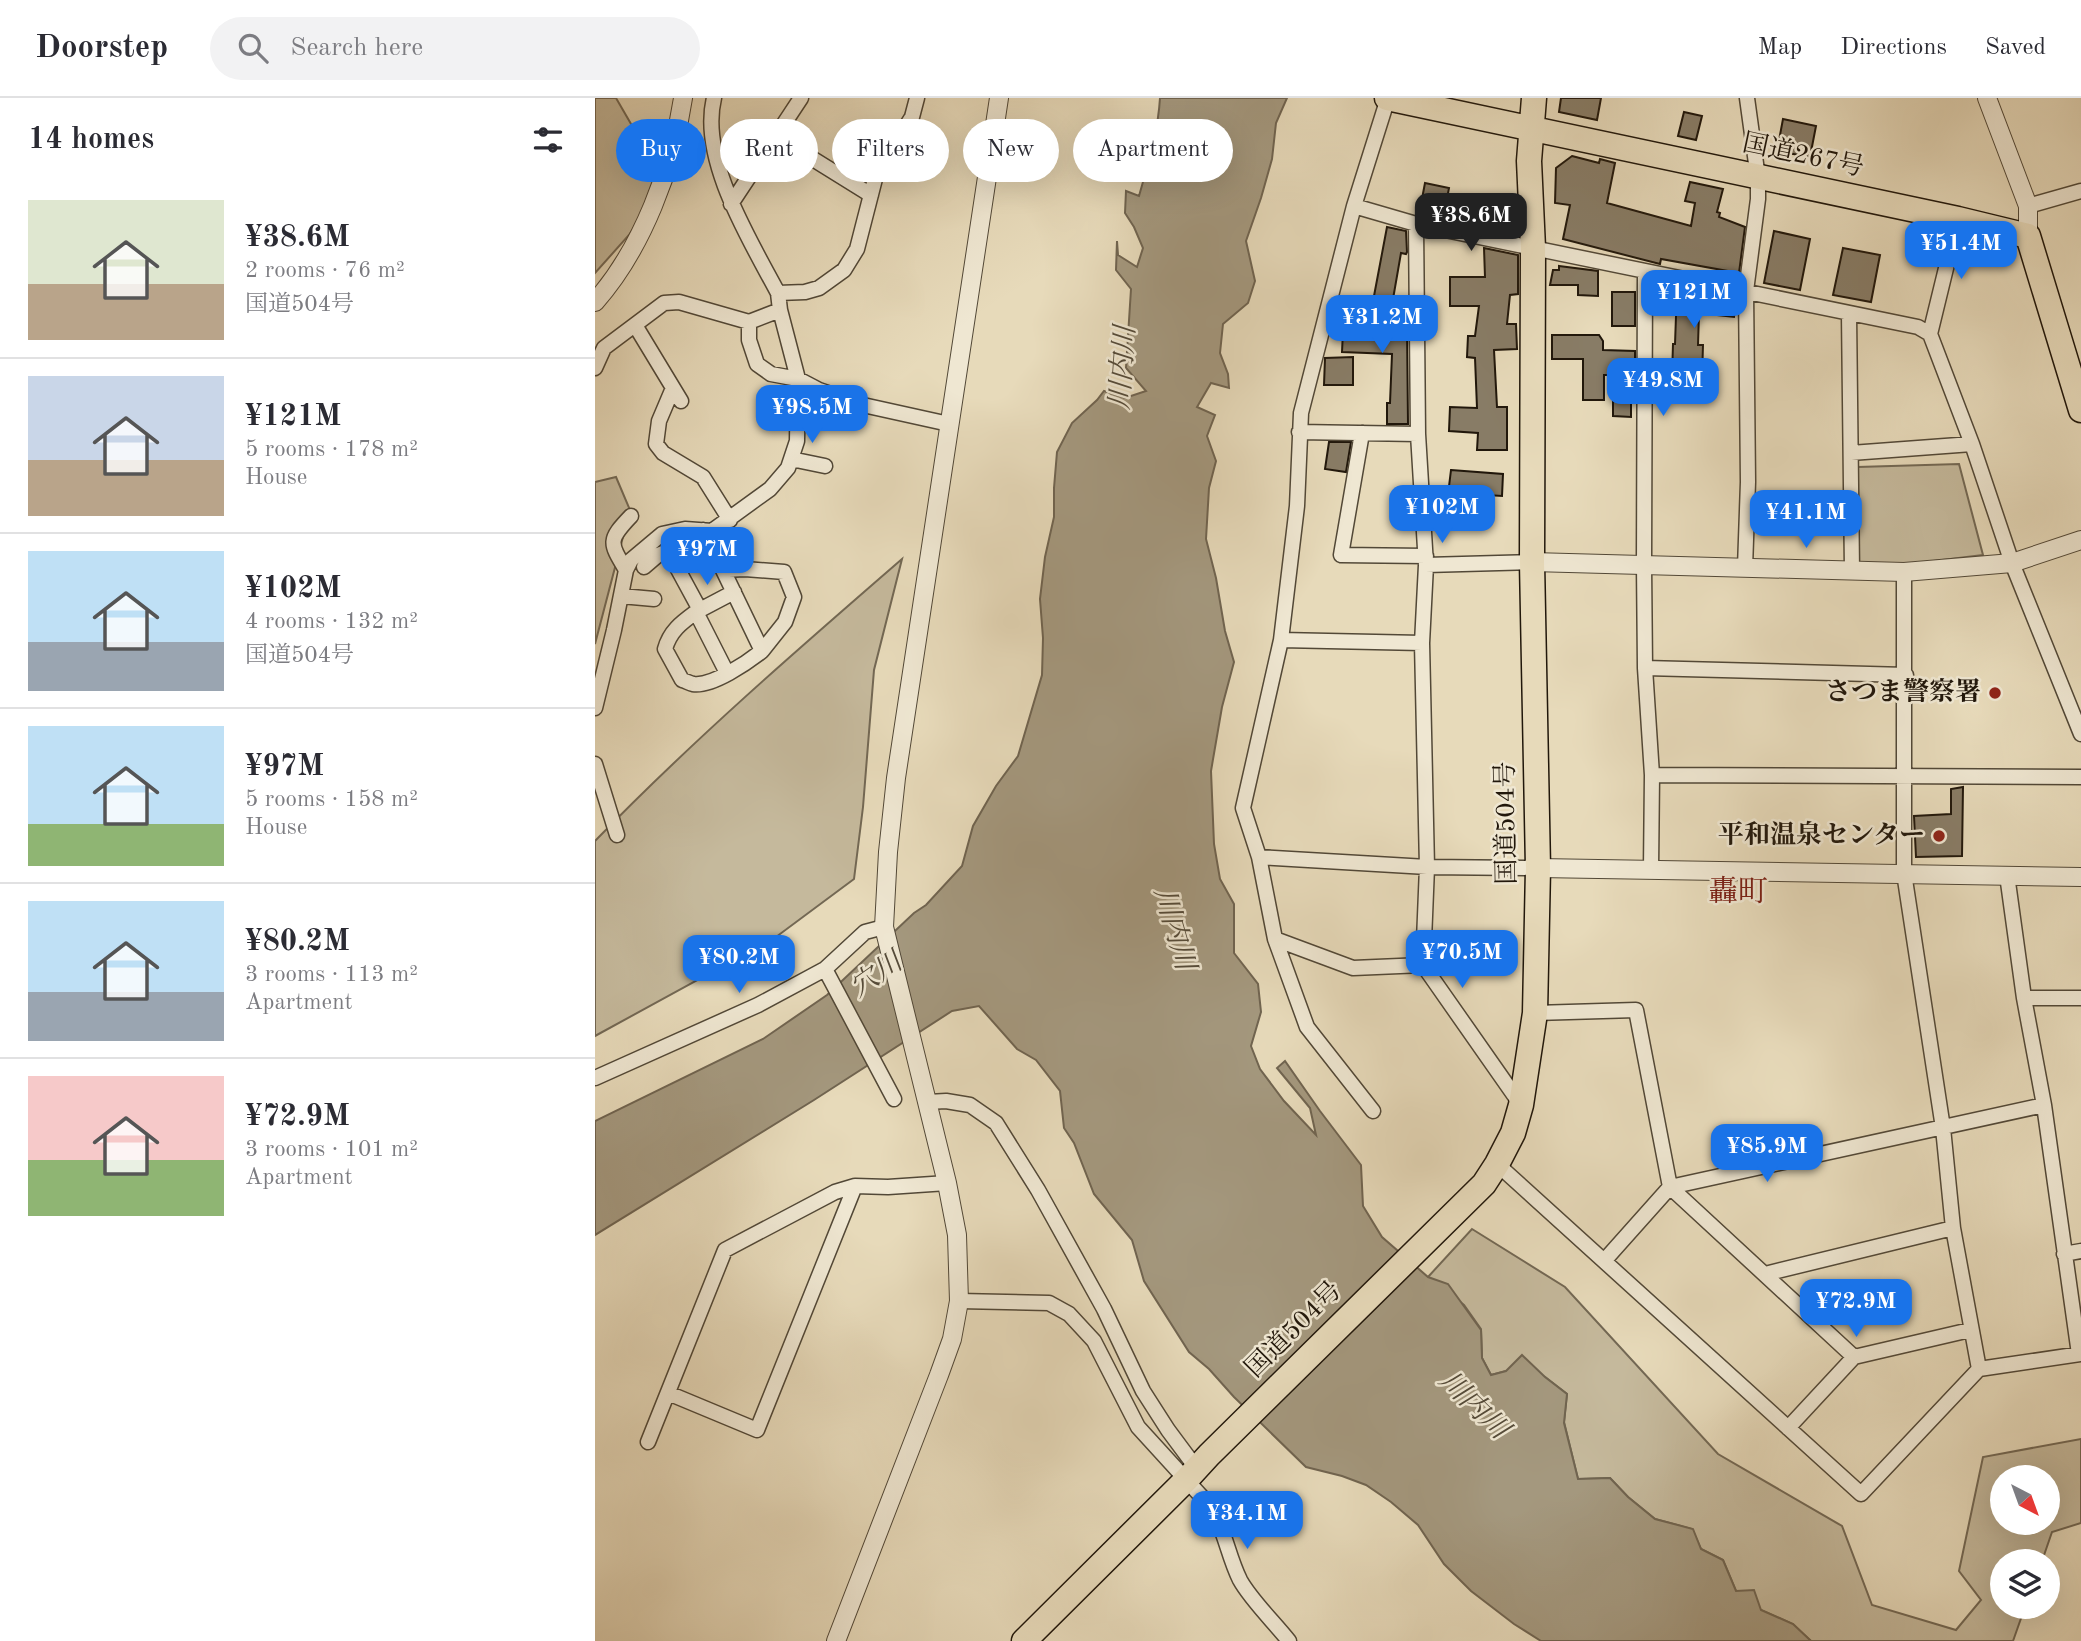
<!DOCTYPE html>
<html lang="en">
<head>
<meta charset="utf-8">
<style>
	body { margin:0; font-family:"Old Standard TT","Noto Serif JP",serif; background:#f2f2f3; color:#2b2b33; height:100vh; display:flex; flex-direction:column; font-size:26px; white-space:nowrap }
	* { box-sizing:border-box; margin:0 }
	p { font-size:23px; color:#7c7c81 }
	.icon { flex:none; width:38px; height:38px; fill:none; stroke:currentColor; stroke-width:2; stroke-linecap:round; stroke-linejoin:round }
	.map { position:relative; flex:1; overflow:hidden }
	.drawer { display:flex; flex-direction:column; background:#fff; width:595px }
	.drawer>* { flex:none }
	.hud { position:absolute; left:21px; top:21px; width:665px; height:63px; display:flex; gap:14px }
	.needle { width:46px; rotate:139deg }
	.controls { position:absolute; left:1395px; top:1367px; display:grid; gap:14px }
	.controls a { display:grid; place-items:center; width:70px; height:70px; border-radius:50%; background:#fff; box-shadow:0 7px 28px #0002; font-size:35px }
	.price { position:absolute; translate:-50% -60px; padding:0 16px; border-radius:14px; background:#1a73e8; color:#fff; font-size:23px; line-height:46px; filter:drop-shadow(0 2px 4px #0008) }
	.price::after { content:''; position:absolute; left:50%; top:42px; width:21px; height:16px; margin-left:-10px; background:inherit; clip-path:polygon(0 0,100% 0,50% 100%) }
	.price.active { background:#222; color:#fff }
	ul { padding:0; list-style:none }
	li { display:flex; align-items:center; gap:21px; height:175px; padding:0 28px }
	li+li { border-top:2px solid #e1e1e2 }
	li span { display:grid; place-items:center; flex:none; width:196px; height:140px; border-radius:0px; color:#555 }
	li>.icon { margin-inline-start:auto }
	span .icon { width:84px; height:84px; fill:#fffc; stroke-width:1 }
	li b { font-size:30px }
	h2 { display:flex; justify-content:space-between; align-items:center; height:84px; padding:0 28px; font-size:30px }
	.tag { padding:0 24px; border-radius:32px; background:#fff; box-shadow:0 7px 28px #0002; font-size:24px; line-height:63px }
	.tag.active { background:#1a73e8; color:#fff }
	header { display:flex; align-items:center; gap:42px; box-sizing:border-box; height:98px; padding:0 35px; background:#fff; border-bottom:2px solid #e1e1e2 }
	header strong { font-size:33px }
	nav { display:flex; gap:38px; margin-inline-start:auto; font-size:24px }
	.search { width:490px; height:63px; background:#f2f2f3; display:flex; align-items:center; gap:18px; box-sizing:border-box; padding:0 24px; border-radius:38px; color:#7c7c81; font-size:26px }
	main { display:flex; flex:1; min-height:0 }
	.map>svg:first-child { display:block }
</style>
</head>
<body>
<header>
<strong>Doorstep</strong>
<div class="search"><svg class="icon" aria-label="search" viewBox="0 0 24 24"><circle cx="10" cy="10" r="6"/><path d="M15 15l6 6"/></svg>Search here</div>
<nav><a>Map</a><a>Directions</a><a>Saved</a></nav>
</header>
<main>
<section class="drawer">
<h2>14 homes<svg class="icon" aria-label="filters" viewBox="0 0 24 24"><path d="M4 7h16M4 17h16"/><circle cx="9" cy="7" r="2"/><circle cx="15" cy="17" r="2"/></svg></h2>
<ul>
<li><span style="background:linear-gradient(#dfe7d0 60%,#b9a48a 0)"><svg class="icon" aria-label="home" viewBox="0 0 24 24"><path d="M3 11l9-7 9 7M6 9v11h12V9"/></svg></span><div><b>¥38.6M</b><p>2 rooms · 76 m²</p><p>国道504号</p></div></li>
<li><span style="background:linear-gradient(#c9d6e8 60%,#b9a48a 0)"><svg class="icon" aria-label="home" viewBox="0 0 24 24"><path d="M3 11l9-7 9 7M6 9v11h12V9"/></svg></span><div><b>¥121M</b><p>5 rooms · 178 m²</p><p>House</p></div></li>
<li><span style="background:linear-gradient(#bfe0f5 65%,#9aa5b1 0)"><svg class="icon" aria-label="home" viewBox="0 0 24 24"><path d="M3 11l9-7 9 7M6 9v11h12V9"/></svg></span><div><b>¥102M</b><p>4 rooms · 132 m²</p><p>国道504号</p></div></li>
<li><span style="background:linear-gradient(#bfe0f5 70%,#8fb573 0)"><svg class="icon" aria-label="home" viewBox="0 0 24 24"><path d="M3 11l9-7 9 7M6 9v11h12V9"/></svg></span><div><b>¥97M</b><p>5 rooms · 158 m²</p><p>House</p></div></li>
<li><span style="background:linear-gradient(#bfe0f5 65%,#9aa5b1 0)"><svg class="icon" aria-label="home" viewBox="0 0 24 24"><path d="M3 11l9-7 9 7M6 9v11h12V9"/></svg></span><div><b>¥80.2M</b><p>3 rooms · 113 m²</p><p>Apartment</p></div></li>
<li><span style="background:linear-gradient(#f6c9c9 60%,#8fb573 0)"><svg class="icon" aria-label="home" viewBox="0 0 24 24"><path d="M3 11l9-7 9 7M6 9v11h12V9"/></svg></span><div><b>¥72.9M</b><p>3 rooms · 101 m²</p><p>Apartment</p></div></li>
</ul>
</section>
<div class="map">
<svg width="1486" height="1543" viewBox="0 0 1486 1543">
	<rect width="100%" height="100%" fill="#e7daba"/>
	<filter id="stains"><feTurbulence type="fractalNoise" baseFrequency=".00286" numOctaves="4"/><feColorMatrix values="0 0 0 0 .2 0 0 0 0 .09 0 0 0 0 .02 0 0 0 .5 -.17"/></filter>
	<radialGradient id="worn" r=".72"><stop offset=".6" stop-color="#630" stop-opacity="0"/><stop offset="1" stop-color="#630" stop-opacity=".3"/></radialGradient>
	<path fill="#c5b99c" stroke="#736854" stroke-width="2" fill-rule="evenodd" d="M0 0H21L69 83 34 137 0 175Z
		M1364 366 1388 457 1306 467 1263 464V369Z
		M21 379 35 412 0 546V384Z
		M307 461 279 572 268 709 259 781 181 839 0 938V743C97 643 202 552 307 461Z
		M877 1131 970 1189 1123 1356 1247 1428 1277 1507 1361 1532 1386 1502 1364 1473 1388 1359 1486 1341V1425L1457 1434 1447 1463H1407V1508L1430 1509 1418 1543H1216L1198 1526 1166 1512 1141 1493 1128 1462 1106 1451 1097 1431 1060 1421 1033 1399 1015 1380 983 1381 969 1324 972 1296 950 1279 911 1273 896 1277 887 1260 886 1231 869 1207 833 1179ZM1407 1379H1452V1424H1407Z"/>
	<path fill="#a4987e" stroke="#706450" stroke-width="2" d="M565 0H692L681 25 677 61 666 100 651 143 660 183 653 205 628 226 625 255 633 276 634 290 616 285 602 309 620 317 612 338 621 363 614 390 611 441 621 480 630 533 639 564 627 609 616 673 619 746 625 781 639 806V855L663 886 666 914 656 948 665 971 689 1003 721 1037 715 1010 682 970 690 963 725 1013 766 1067 768 1108 787 1139 833 1179 853 1186 886 1232 887 1260 896 1277 911 1273 927 1257 950 1279 972 1296 969 1325 983 1381 1015 1380 1033 1399 1060 1421 1098 1431 1106 1451 1128 1462 1141 1493 1159 1492 1166 1512 1198 1526 1216 1543H946L919 1526 876 1493 849 1466 823 1427 796 1404 771 1387 747 1378 711 1369 639 1299 614 1271 594 1254 549 1183 537 1142 499 1096 479 1045 469 1030 465 993 441 962 422 951 384 908 357 913 219 1002 0 1137V1023L168 941 232 897 319 815 331 807 367 768 378 728 401 688 423 658 447 577 448 540 445 501 450 459 459 419V390L462 354 477 325 502 302 509 293 530 300 551 293 531 270 536 191 521 172 522 143 523 157 542 169 548 150 539 129 530 115 531 93 544 98C553 66 563 34 565 0Z"/>
	<path fill="#887c66" stroke="#21170b" stroke-width="2" d="M966 0H1006L1002 22 964 14Z
		M1089 14 1107 18 1101 42 1083 38Z
		M1188 21 1221 28 1215 59 1182 53Z
		M977 58 1004 65 1005 61 1020 65 1012 105 1096 128 1100 105 1090 103 1095 84 1128 91 1122 114 1125 115 1124 119 1150 129 1144 175 1066 161 1065 166 968 141 975 107 960 105 961 70Z
		M830 85 854 90 850 111 826 106Z
		M792 129 811 133 812 154 811 156 806 155 798 201 779 198Z
		M1179 133 1215 141 1205 192 1169 185Z
		M889 150 923 157V196L915 197 912 226H921L922 251 899 252 902 309H912V352H882L883 335 854 333 855 309 882 310 880 260 872 259 873 238H880L884 208H855V179H890Z
		M1248 150 1285 157 1276 204 1238 197Z
		M964 168 1003 173V198L983 197V187H955L958 172H964Z
		M1085 190 1141 202 1139 219 1104 215 1103 247H1108L1107 280 1077 279 1078 246H1080L1081 218Z
		M1017 194H1040V228H1017Z
		M749 212 781 214 780 227H812L813 326H792V305H795L797 256 747 254Z
		M957 237H1004L1008 243V252L1040 253V277H1009V302H988V261H957Z
		M758 259V287H729L730 260Z
		M1018 300 1036 301V319L1018 318Z
		M734 344H756L751 374 730 371Z
		M856 372 908 376 907 398 876 396 873 415 851 413Z
		M1368 689 1367 758 1321 759 1319 718 1356 716V691Z"/>
	<g fill="none" stroke-linecap="round" stroke-linejoin="round">
		<defs>
			<path id="minor" d="M793 0 759 108 706 315 702 408 686 542 648 710 664 759 832 769 943 770
				M181 38 276 97
				M136 106 206 0
				M759 108 821 126 1323 229 1335 236 1377 346 1417 465 1486 636
				M1433 108 1486 93
				M821 126 823 336 831 467 827 545 832 769 828 867 926 1007
				M1050 173 1049 467 1050 570 1057 677 1056 771
				M183 195 210 194 224 190 249 172 262 151 281 77 317 19 322 0
				M1254 216 1257 473
				M154 224 185 212
				M40 227 86 303
				M1335 236 1363 121
				M0 270 9 250 69 205 84 204 154 224V242L162 266 176 276 203 281 224 292 268 307 354 326
				M78 290 64 323 61 346 68 355 108 379 135 422
				M704 334 823 336
				M767 335 746 457 831 458
				M1256 355 1377 346
				M196 361 230 368
				M73 453C84 443 95 443 108 432L128 472 150 471 189 474 199 499 190 524 167 553 128 472
				M831 467 937 464
				M49 469 63 457 73 453 105 512
				M1150 470 1153 384 1151 193 1163 101V80L1152 0
				M31 472C14 444 13 442 36 418
				M1309 474V775L1348 1030 1358 1130 1384 1271
				M26 498 59 501
				M101 514 139 494
				M686 542 827 545
				M1050 570 1311 577
				M132 575 101 514C86 525 75 533 70 551L87 582C91 583 94 585 98 586 117 589 153 564 167 553
				M0 610 19 532 31 472 36 462 67 436 90 431 117 433 175 391 193 370 202 343 203 281 185 212 183 195C155 142 104 61 119 0
				M0 666 22 737
				M1057 677 1486 679
				M664 759 680 841 758 870 828 867
				M1412 777 1429 900 1449 1007 1484 1256
				M680 841 712 929 778 1013
				M230 871 299 1001
				M1429 900H1486
				M940 915 1041 912 1075 1089 1259 1259
				M0 980 163 907 230 871 270 834 289 829
				M333 1004 351 1003 375 1007 401 1025 443 1092 509 1211 548 1293 573 1332 602 1371
				M902 1066 1266 1396 1384 1271 1486 1256
				M1469 1156 1486 1153
				M1009 1163 1075 1089 1449 1007
				M1170 1176 1358 1130
				M364 1203 454 1205 474 1216 499 1243 543 1329 616 1409C630 1432 633 1458 645 1482 656 1502 679 1524 694 1543
				M73 1295 162 1332 260 1088
				M1193 1330 1259 1259 1375 1232
				M53 1344 130 1152 240 1094 260 1088 293 1089 352 1085"/>
			<path id="tertiary" d="M1392 0 1433 108V138
				M0 204C47 151 78 69 88 0
				M937 464 1309 474 1417 465 1486 442
				M943 770 1486 779
				M241 1543 344 1277 357 1241 364 1203 362 1137 352 1085 289 829 293 754 301 680 404 0"/>
			<path id="trunk" d="M792 0 1363 121 1433 138 1486 312
				M429 1543 592 1381 614 1357 889 1086 902 1066 918 1035 926 1007 940 915 943 770 937 464 938 150 934 63 939 0"/>
		</defs>
		<use href="#minor" stroke="#524837" stroke-width="17"/>
		<use href="#tertiary" stroke="#524837" stroke-width="20"/>
		<use href="#trunk" stroke="#21170b" stroke-width="27"/>
		<use href="#minor" stroke="#efe7d2" stroke-width="14"/>
		<use href="#tertiary" stroke="#efe7d2" stroke-width="18"/>
		<use href="#trunk" stroke="#e7daba" stroke-width="24"/>
	</g>
	<g fill="#8f2418" stroke="#efe7d2" stroke-width="2.5">
		<circle cx="1400" cy="595" r="7"/>
		<circle cx="1344" cy="738" r="7"/>
	</g>
	<g text-anchor="middle" dominant-baseline="central" stroke-width="5" stroke-linejoin="round" paint-order="stroke">
		<g font-size="26" fill="#21170b" stroke="#efe7d2">
			<text transform="translate(1208 58) rotate(12)">国道267号</text>
			<text transform="translate(912 725) rotate(-91)">国道504号</text>
			<text transform="translate(699 1232) rotate(-45)">国道504号</text>
		</g>
		<g font-size="26" font-weight="bold" fill="#21170b" stroke="#efe7d2" text-anchor="end">
			<text x="1386" y="595">さつま警察署</text>
			<text x="1330" y="738">平和温泉センター</text>
		</g>
		<g font-size="28" font-style="italic" fill="#554b39" stroke="#efe7d2">
			<text transform="translate(529 270) rotate(-86)">川内川</text>
			<text transform="translate(578 831) rotate(74)">川内川</text>
			<text transform="translate(282 878) rotate(-35)">穴川</text>
			<text transform="translate(878 1308) rotate(44)">川内川</text>
		</g>
		<g font-size="30" fill="#7a1f14" stroke="#efe7d2">
			<text x="1143" y="795">轟町</text>
		</g>
	</g>
	<rect width="100%" height="100%" filter="url(#stains)"/>
	<rect width="100%" height="100%" fill="url(#worn)"/>
</svg>
<div class="controls">
<a><svg class="needle" viewBox="-14 -14 28 28"><path d="M0-13l5 13h-10z" fill="#e53935"/><path d="M0 13l5-13h-10z" fill="#7c7c81"/></svg></a>
<a><svg class="icon" aria-label="layers" viewBox="0 0 24 24"><path d="M12 4l9 5-9 5-9-5zM3 14l9 5 9-5"/></svg></a>
</div>
<b class="price active" style="left:876px;top:155px">¥38.6M</b>
<b class="price" style="left:1366px;top:183px">¥51.4M</b>
<b class="price" style="left:1099px;top:232px">¥121M</b>
<b class="price" style="left:787px;top:257px">¥31.2M</b>
<b class="price" style="left:1068px;top:320px">¥49.8M</b>
<b class="price" style="left:217px;top:347px">¥98.5M</b>
<b class="price" style="left:847px;top:447px">¥102M</b>
<b class="price" style="left:1211px;top:452px">¥41.1M</b>
<b class="price" style="left:112px;top:489px">¥97M</b>
<b class="price" style="left:867px;top:892px">¥70.5M</b>
<b class="price" style="left:144px;top:897px">¥80.2M</b>
<b class="price" style="left:1172px;top:1086px">¥85.9M</b>
<b class="price" style="left:1261px;top:1241px">¥72.9M</b>
<b class="price" style="left:652px;top:1453px">¥34.1M</b>
<div class="hud">
<a class="tag active">Buy</a>
<a class="tag">Rent</a>
<a class="tag">Filters</a>
<a class="tag">New</a>
<a class="tag">Apartment</a>
</div>
</div>
</main>
</body>
</html>
